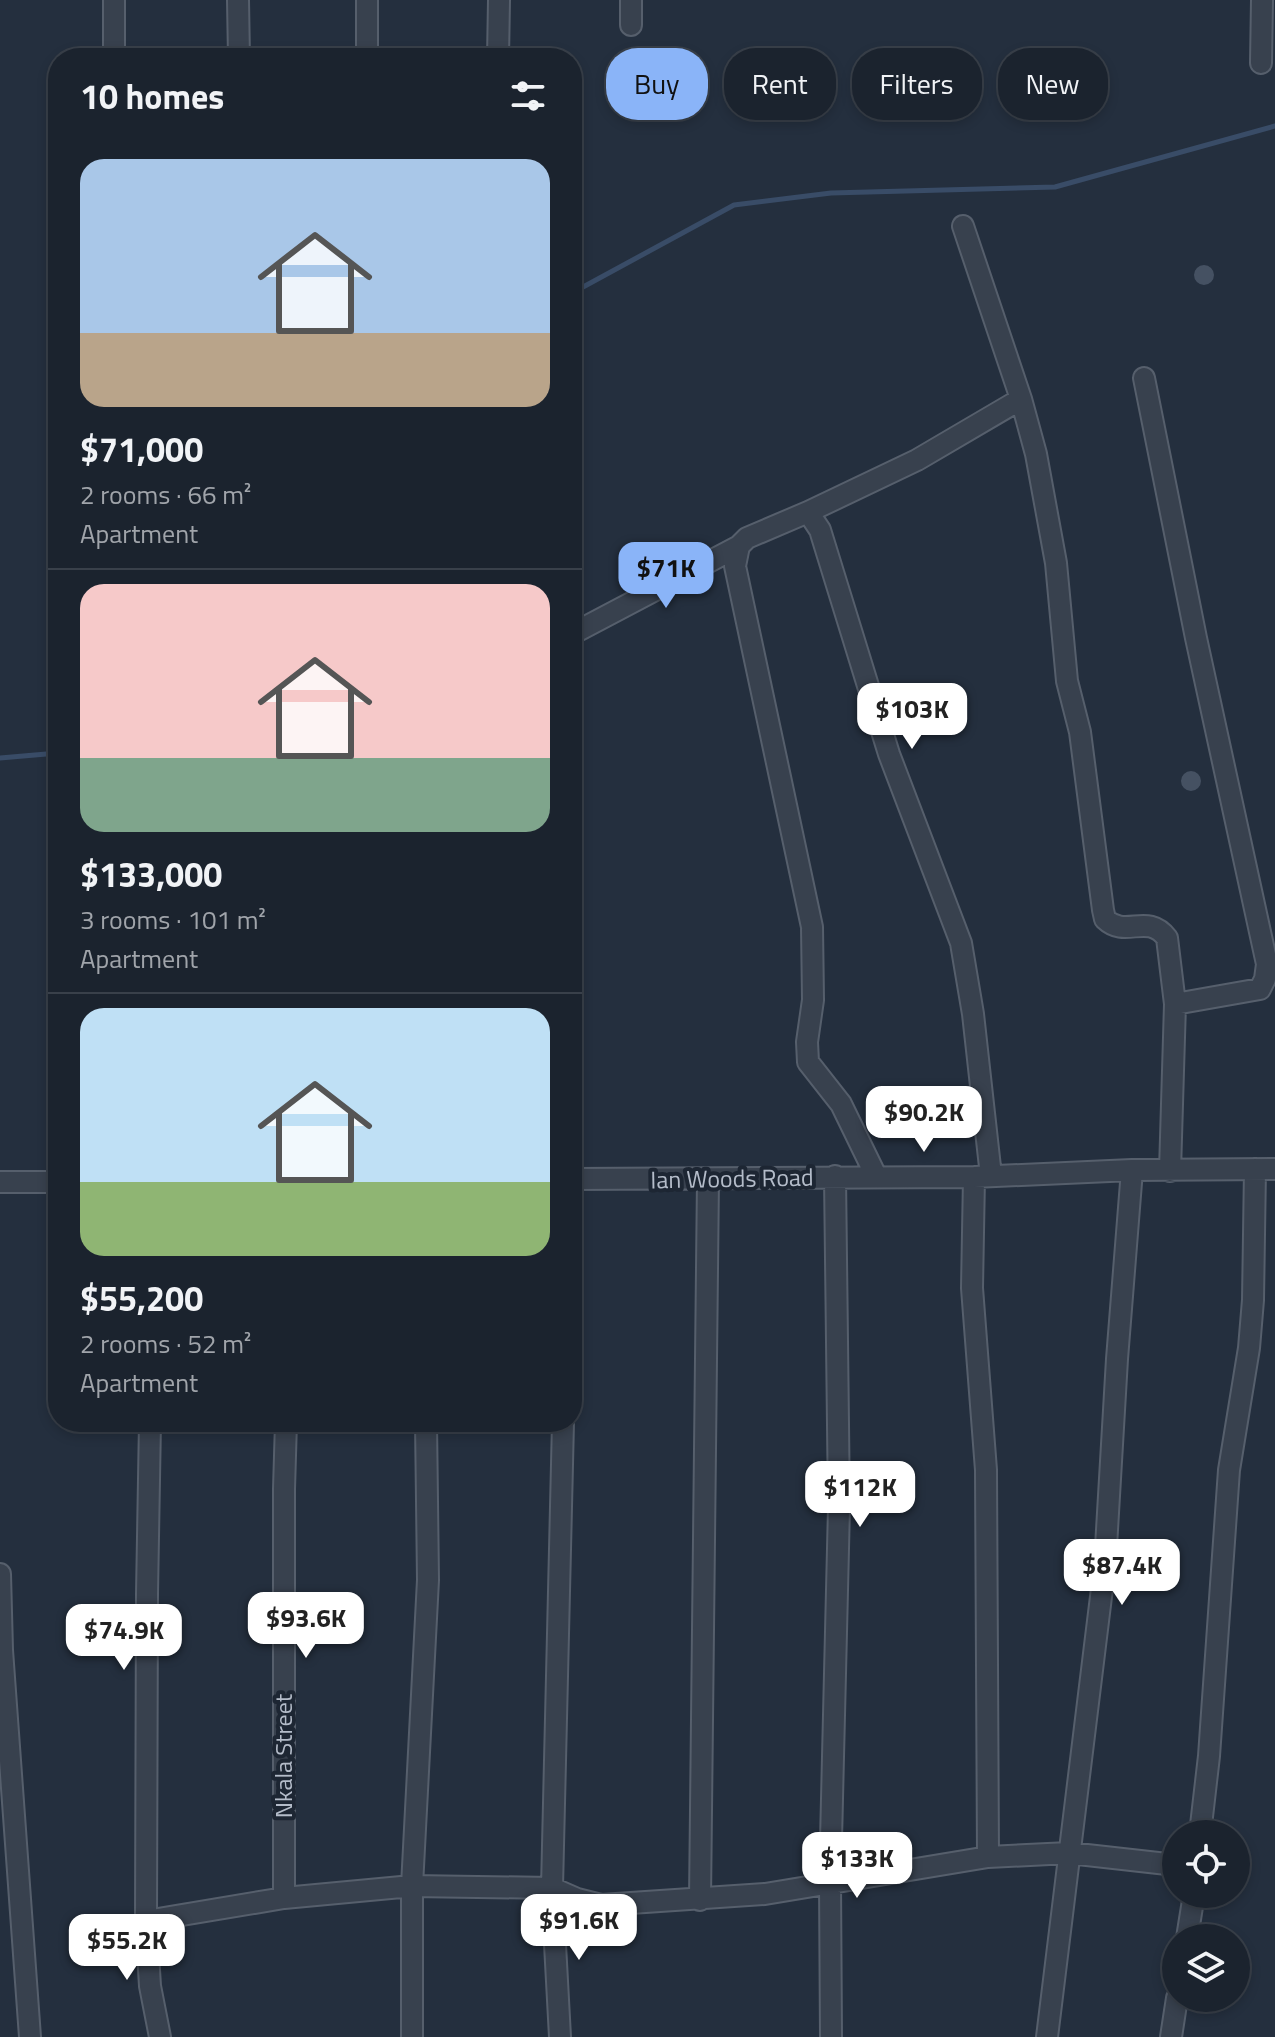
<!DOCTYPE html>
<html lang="en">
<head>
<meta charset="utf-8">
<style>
	body { margin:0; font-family:"Titillium Web",sans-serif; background:#242b36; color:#f1f3f6; height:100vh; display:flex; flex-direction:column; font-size:30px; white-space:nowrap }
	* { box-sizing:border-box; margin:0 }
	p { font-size:26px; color:#a0a4aa }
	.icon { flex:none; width:44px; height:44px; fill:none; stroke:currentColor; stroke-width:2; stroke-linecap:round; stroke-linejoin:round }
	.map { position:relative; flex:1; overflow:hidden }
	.side { position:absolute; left:48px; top:48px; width:534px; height:1384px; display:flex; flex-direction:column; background:#1b232e; border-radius:32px; box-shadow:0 4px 12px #0003,0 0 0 2px #39404a }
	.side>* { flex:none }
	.top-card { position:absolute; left:606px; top:48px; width:548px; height:72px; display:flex; gap:16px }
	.tools { position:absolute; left:1162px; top:1820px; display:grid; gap:16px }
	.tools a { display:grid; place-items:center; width:88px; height:88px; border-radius:50%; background:#1b232e; box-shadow:0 4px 12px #0003,0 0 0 2px #39404a; font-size:40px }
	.price { position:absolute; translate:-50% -68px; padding:0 18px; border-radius:16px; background:#fff; color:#222; font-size:26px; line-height:52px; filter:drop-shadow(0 2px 4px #0008) }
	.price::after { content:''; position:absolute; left:50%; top:48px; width:24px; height:18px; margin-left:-12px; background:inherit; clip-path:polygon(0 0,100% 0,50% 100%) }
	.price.active { background:#8ab4f8; color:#111 }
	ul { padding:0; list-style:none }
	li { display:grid; align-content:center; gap:16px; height:424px; padding:0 32px }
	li+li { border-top:2px solid #39404a }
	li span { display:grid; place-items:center; height:248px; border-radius:24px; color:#555 }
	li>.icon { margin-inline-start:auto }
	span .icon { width:144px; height:144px; fill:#fffc; stroke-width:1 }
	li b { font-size:34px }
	h2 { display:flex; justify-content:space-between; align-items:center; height:96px; padding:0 32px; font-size:34px }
	.pill { padding:0 28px; border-radius:32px; background:#1b232e; box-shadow:0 4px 12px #0003,0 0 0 2px #39404a; font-size:28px; line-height:72px }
	.pill.active { background:#8ab4f8; color:#111 }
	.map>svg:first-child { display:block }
</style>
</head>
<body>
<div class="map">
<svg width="1275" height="2037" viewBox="0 0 1275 2037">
	<rect width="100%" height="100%" fill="#242f3e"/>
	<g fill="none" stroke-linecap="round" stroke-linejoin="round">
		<path stroke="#394c67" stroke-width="5" d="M572 293 734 205 831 193 1055 187 1275 126
			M58 645 50 650 58 668
			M0 758 58 753"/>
	</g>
	<path fill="#455162" d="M1194 275a10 10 0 1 1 20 0a10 10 0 1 1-20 0Z
		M1181 781a10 10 0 1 1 20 0a10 10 0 1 1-20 0Z"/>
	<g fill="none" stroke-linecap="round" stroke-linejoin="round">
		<defs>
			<path id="minor" d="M114 0V58
				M238 0 239 58
				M631 25V0
				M367 58V0
				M498 58 499 0
				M1261 63 1262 0
				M963 226 1021 399 1036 454 1056 563 1067 681 1080 732 1103 910 1105 919C1126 939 1147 912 1167 938L1175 1004
				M1144 378 1196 638 1267 964 1265 979 1260 989 1175 1004 1170 1171
				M808 512 917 460 1021 399
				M572 634 739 546
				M876 1176 841 1104 808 1062 807 1042 813 1000 812 927 735 566 739 546 747 538 808 512 820 530 889 754 961 943 973 1014 991 1176
				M974 1177 972 1288 986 1470 988 1857
				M572 1179 974 1177 1132 1170 1275 1169
				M0 1182H58
				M150 1422 147 1594 146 1921 150 1986 160 2037
				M0 1574 2 1650 30 2037
				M1200 1834 1209 1756 1229 1470 1249 1348 1253 1300 1255 1169
				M284 1898V1489L286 1422
				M700 1900 708 1179
				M146 1921 284 1898 412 1886 552 1888 563 1422
				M1187 1938 1194 1894
				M412 2037V1886L428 1580 426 1422
				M560 2037 552 1888 577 1899 601 1905 765 1894 988 1857 1069 1853 1176 1865
				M831 2037 830 1882 839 1507 835 1176
				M1047 2037 1105 1564 1117 1359 1132 1170
				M1171 2037 1177 1998"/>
		</defs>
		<use href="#minor" stroke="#565f6c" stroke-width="24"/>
		<use href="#minor" stroke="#38414e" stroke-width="20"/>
	</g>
	<g text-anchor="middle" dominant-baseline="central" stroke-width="8" stroke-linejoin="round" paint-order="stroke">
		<g font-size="24" fill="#b4bcc9" stroke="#1d2633">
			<text transform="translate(732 1178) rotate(-1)">Ian Woods Road</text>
			<text transform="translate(283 1756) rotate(-90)">Nkala Street</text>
		</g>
	</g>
</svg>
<div class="tools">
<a><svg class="icon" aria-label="locate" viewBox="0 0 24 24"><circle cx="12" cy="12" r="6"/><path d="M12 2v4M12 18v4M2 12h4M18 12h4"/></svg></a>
<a><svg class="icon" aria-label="layers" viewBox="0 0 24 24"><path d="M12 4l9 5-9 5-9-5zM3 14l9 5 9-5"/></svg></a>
</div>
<b class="price active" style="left:666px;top:610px">$71K</b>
<b class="price" style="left:912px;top:751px">$103K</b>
<b class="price" style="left:924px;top:1154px">$90.2K</b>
<b class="price" style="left:860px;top:1529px">$112K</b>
<b class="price" style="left:1122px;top:1607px">$87.4K</b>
<b class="price" style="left:306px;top:1660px">$93.6K</b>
<b class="price" style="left:124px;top:1672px">$74.9K</b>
<b class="price" style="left:857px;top:1900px">$133K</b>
<b class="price" style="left:579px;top:1962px">$91.6K</b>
<b class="price" style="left:127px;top:1982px">$55.2K</b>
<div class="top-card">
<a class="pill active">Buy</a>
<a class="pill">Rent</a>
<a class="pill">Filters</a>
<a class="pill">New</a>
</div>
<section class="side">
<h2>10 homes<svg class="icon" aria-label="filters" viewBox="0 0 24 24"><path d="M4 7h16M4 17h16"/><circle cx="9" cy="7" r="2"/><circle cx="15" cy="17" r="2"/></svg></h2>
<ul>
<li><span style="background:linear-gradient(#a9c7e8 70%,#b9a48a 0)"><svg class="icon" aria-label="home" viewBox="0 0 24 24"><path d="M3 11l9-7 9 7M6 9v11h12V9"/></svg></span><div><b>$71,000</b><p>2 rooms · 66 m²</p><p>Apartment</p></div></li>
<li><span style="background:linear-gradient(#f6c9c9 70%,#7fa58c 0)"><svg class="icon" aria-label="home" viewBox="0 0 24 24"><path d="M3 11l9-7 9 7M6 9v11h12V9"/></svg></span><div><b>$133,000</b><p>3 rooms · 101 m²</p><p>Apartment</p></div></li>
<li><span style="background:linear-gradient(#bfe0f5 70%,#8fb573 0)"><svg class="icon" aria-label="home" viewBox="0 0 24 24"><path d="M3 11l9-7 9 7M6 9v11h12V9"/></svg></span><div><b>$55,200</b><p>2 rooms · 52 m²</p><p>Apartment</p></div></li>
</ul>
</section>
</div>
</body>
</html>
